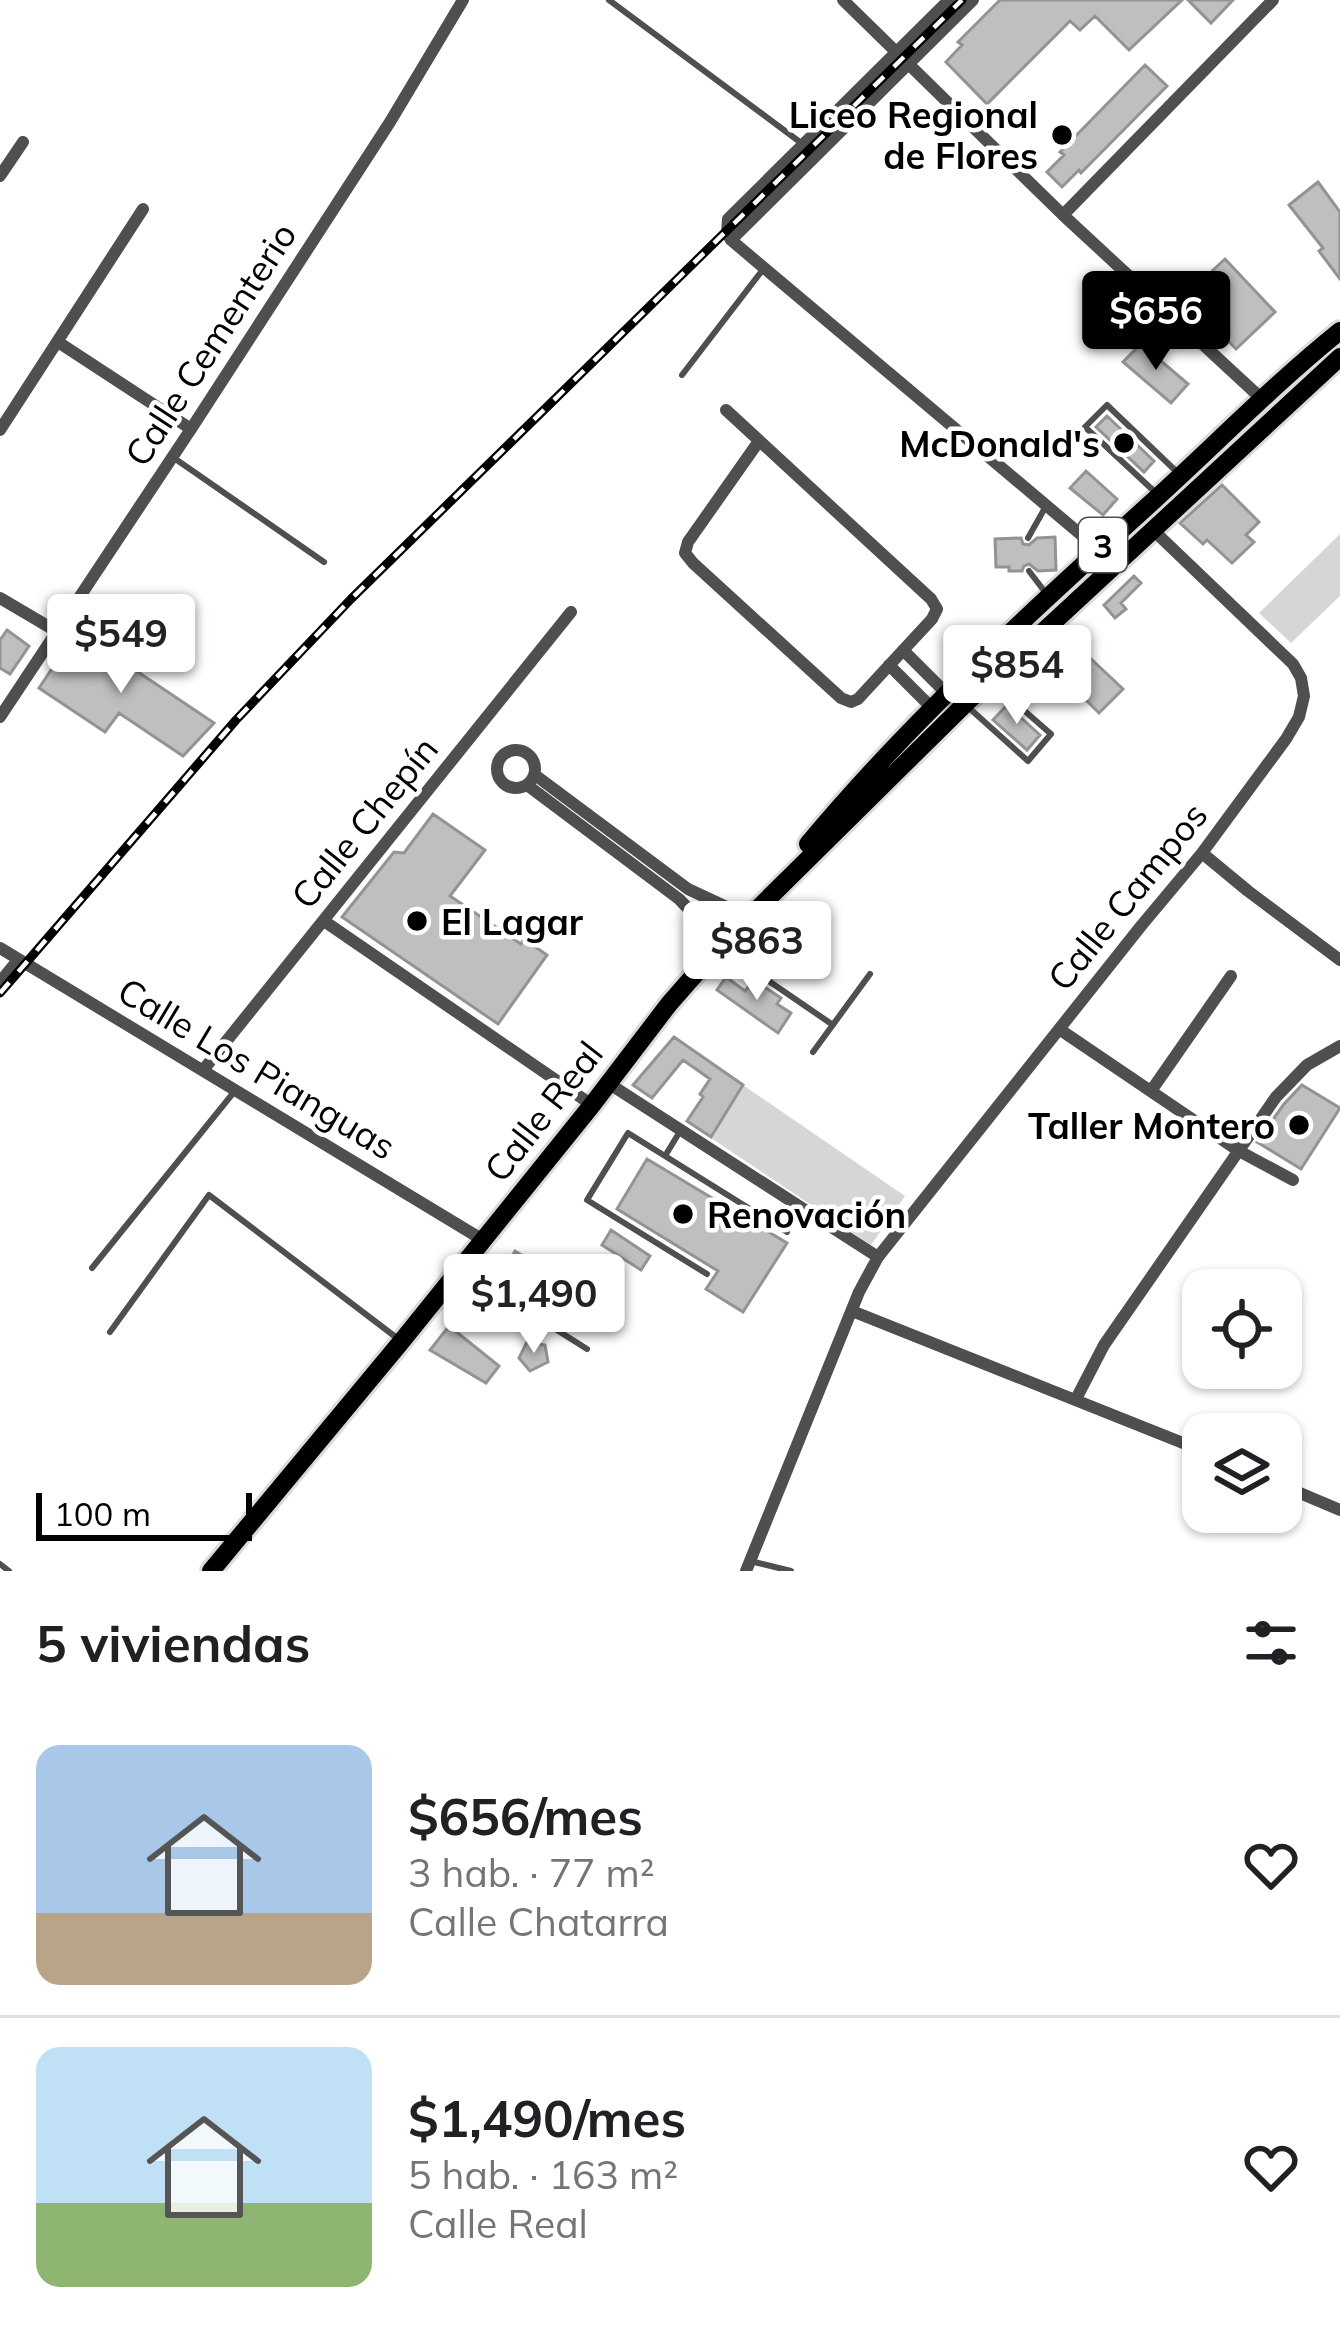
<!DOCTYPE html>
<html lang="es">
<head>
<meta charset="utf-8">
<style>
	body { margin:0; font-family:Mulish,sans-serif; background:#f6f6f6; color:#202124; height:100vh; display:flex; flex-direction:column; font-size:45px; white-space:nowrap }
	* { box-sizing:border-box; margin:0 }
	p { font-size:39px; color:#757577 }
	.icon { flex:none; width:66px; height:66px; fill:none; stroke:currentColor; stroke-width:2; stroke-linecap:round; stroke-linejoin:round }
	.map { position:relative; height:1571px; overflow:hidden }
	.side { display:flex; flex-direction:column; background:#fff; flex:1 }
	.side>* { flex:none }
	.fabs { position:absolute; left:1182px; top:1269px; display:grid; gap:24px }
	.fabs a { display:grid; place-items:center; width:120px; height:120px; border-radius:24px; background:#fff; box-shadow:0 3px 9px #0004; font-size:60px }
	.scale { position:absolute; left:36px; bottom:30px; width:216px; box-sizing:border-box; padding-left:12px; border:6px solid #000; border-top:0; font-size:33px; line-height:42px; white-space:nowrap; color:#000; -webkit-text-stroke:9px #fff; paint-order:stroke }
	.price { position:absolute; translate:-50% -102px; padding:0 27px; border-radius:12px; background:#fff; color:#222; font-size:39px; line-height:78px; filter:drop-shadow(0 3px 6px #0008) }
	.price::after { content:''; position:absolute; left:50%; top:72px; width:36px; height:27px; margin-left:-18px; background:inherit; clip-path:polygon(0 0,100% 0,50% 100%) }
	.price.selected { background:#000; color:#fff }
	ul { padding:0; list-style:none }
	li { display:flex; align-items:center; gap:36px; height:300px; padding:0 36px }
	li+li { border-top:3px solid #e0e0e0 }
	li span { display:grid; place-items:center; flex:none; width:336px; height:240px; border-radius:24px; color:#555 }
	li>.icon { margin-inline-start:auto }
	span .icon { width:144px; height:144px; fill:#fffc; stroke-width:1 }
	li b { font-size:51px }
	h2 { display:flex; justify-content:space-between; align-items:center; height:144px; padding:0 36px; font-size:51px }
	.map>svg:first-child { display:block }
</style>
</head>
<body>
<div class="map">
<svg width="1340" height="1571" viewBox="0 0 1340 1571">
	<rect width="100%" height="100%" fill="#fff"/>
	<path fill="#d6d6d6" d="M1340 534V596L1291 643 1259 613Z
		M743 1085 905 1196 871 1245 711 1138Z"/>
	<path fill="#bfbfbf" stroke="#939393" stroke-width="3" d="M1000 0H1182L1129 50 1095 16 1080 30 1070 21 987 104 946 62 962 45 958 42Z
		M1188 0H1233L1211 23Z
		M1145 65 1167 86 1081 173 1079 170 1062 187 1047 172 1064 155 1060 152Z
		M1318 182 1340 212V279L1319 251 1323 248 1289 205Z
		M1225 259 1275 312 1236 349 1185 296Z
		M1141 344 1188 384 1171 403 1123 362Z
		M1107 416 1154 461 1144 472 1096 427Z
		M1086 471 1117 499 1103 515 1070 488Z
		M1222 485 1259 522 1246 535 1254 542 1232 563 1207 540 1203 544 1180 523Z
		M1055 537 1056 570 1038 571 1029 564 1024 566 1022 571H1009V567H996L995 539 1021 538 1023 544 1029 545 1037 538Z
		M1134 576 1141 583 1121 603 1126 609 1115 618 1104 605Z
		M7 630 29 646 10 674 0 668V640Z
		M77 631 214 723 183 756 119 713 105 732 39 688Z
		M1072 641 1123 689 1099 713 1082 696 1088 691 1055 659Z
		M1007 705 1040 735 1027 750 993 720Z
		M433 814 485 850 450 896 521 944 524 939 547 955 498 1024 342 917 394 852 404 853Z
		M726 977 745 991 754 980 781 998 777 1004 791 1013 778 1033 717 990Z
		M674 1037 743 1085 711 1137 687 1121 703 1097 700 1094 710 1079 683 1060 652 1098 633 1085Z
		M1302 1085 1340 1108 1301 1169 1257 1142 1284 1104Z
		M647 1159 787 1243 743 1312 706 1289 718 1271 617 1209Z
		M611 1230 650 1256 641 1270 602 1245Z
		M515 1251 588 1296 571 1320 500 1276Z
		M449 1326 499 1366 486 1383 430 1350Z
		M527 1342 545 1345 548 1362 530 1371 519 1358Z"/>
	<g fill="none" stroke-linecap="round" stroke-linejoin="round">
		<defs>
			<path id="primary" d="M808 844C913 718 1030 613 1151 503 1214 446 1274 384 1340 331
				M211 1571 401 1342 592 1105 669 1004 719 947 965 704 1340 357"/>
		</defs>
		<use href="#primary" stroke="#dbdbdb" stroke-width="24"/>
		<path stroke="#4f4f4f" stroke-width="6" d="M609 0 816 154
			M682 375 764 268
			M174 458 324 562
			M1155 492 1085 427 1107 405 1178 473
			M1028 538 1046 506
			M1029 571 1045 592
			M968 707 1028 761 1051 734 995 685
			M722 949 833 1025
			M813 1052 870 974
			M679 1133 665 1156 628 1133 587 1200 707 1274
			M665 1156 787 1232
			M92 1268 234 1092
			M463 1271 587 1349
			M110 1332 209 1195 397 1338
			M750 1561 791 1571
			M0 1564 9 1571"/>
		<path stroke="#4f4f4f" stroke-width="12" d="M843 0 1063 215 1263 400
			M0 176 23 142
			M1063 215 1273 0
			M731 240 1098 549
			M731 240 973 0
			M731 240 727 233 728 219 949 0
			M58 342 191 429
			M726 410 931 599 937 609 932 619 858 699 851 702 841 698 693 563 685 553 688 542 759 441
			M0 430 143 209
			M0 598 56 631
			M903 650 945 692
			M889 665 931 707
			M0 717 191 429 390 122 463 0
			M497 769a19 19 0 1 1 38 0a19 19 0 1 1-38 0Z
			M535 775 688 889 748 917
			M527 785 679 899 722 944
			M1202 853 1248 891 1340 960
			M324 921 592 1105
			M0 948 483 1240
			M0 982 18 960
			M1059 1029 1239 1151 1293 1180
			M204 1069 571 612
			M608 1083 878 1257
			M1151 1091 1231 976
			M852 1311 1203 1451
			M1076 1399 1104 1345 1276 1097 1307 1065 1340 1046
			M1281 1485 1340 1510
			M746 1571 859 1292 878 1257 1141 926 1202 853 1286 739 1299 717 1304 696 1301 678 1293 664 1153 530"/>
		<use href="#primary" stroke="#000" stroke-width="18"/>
		<defs>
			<path id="rail" d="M0 993 236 720 351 599 962 0"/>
		</defs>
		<use href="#rail" stroke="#000" stroke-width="9"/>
		<use href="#rail" stroke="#fff" stroke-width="4.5" stroke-dasharray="14" stroke-linecap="butt"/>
	</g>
	<g fill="#000" stroke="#fff" stroke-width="4.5">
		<circle cx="1062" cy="135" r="12"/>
		<circle cx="1124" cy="443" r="12"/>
		<circle cx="417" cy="921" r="12"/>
		<circle cx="1299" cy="1125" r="12"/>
		<circle cx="683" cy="1214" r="12"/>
	</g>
	<g text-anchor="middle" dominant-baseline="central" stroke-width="9" stroke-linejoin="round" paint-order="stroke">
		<rect fill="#fff" stroke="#4c4c4c" stroke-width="3" x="1079" y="518" width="48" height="54" rx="9"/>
		<g font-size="33" font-weight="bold" fill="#000">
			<text x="1103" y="545">3</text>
		</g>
		<g font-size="36" font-weight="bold" fill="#000" stroke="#fff" text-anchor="end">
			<text x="1038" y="114">Liceo Regional<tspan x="1038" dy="41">de Flores</tspan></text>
			<text x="1100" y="443">McDonald's</text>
			<text x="441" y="921" text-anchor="start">El Lagar</text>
			<text x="1275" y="1125">Taller Montero</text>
			<text x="707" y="1214" text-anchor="start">Renovación</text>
		</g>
		<g font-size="36" fill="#000" stroke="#fff">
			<text transform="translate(210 344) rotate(-57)">Calle Cementerio</text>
			<text transform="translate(364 822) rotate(-51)">Calle Chepín</text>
			<text transform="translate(1127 896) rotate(-51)">Calle Campos</text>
			<text transform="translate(257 1068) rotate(31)">Calle Los Pianguas</text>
			<text transform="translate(543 1111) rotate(-52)">Calle Real</text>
		</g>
	</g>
</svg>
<div class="fabs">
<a><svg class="icon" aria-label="locate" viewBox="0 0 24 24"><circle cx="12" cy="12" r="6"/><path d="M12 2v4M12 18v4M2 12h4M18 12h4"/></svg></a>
<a><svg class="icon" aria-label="layers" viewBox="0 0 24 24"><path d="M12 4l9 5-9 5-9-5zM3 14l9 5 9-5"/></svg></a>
</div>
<div class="scale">100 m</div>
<b class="price selected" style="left:1156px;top:373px">$656</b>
<b class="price" style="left:121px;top:696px">$549</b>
<b class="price" style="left:1017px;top:727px">$854</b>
<b class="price" style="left:757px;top:1003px">$863</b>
<b class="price" style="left:534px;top:1356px">$1,490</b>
</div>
<section class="side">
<h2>5 viviendas<svg class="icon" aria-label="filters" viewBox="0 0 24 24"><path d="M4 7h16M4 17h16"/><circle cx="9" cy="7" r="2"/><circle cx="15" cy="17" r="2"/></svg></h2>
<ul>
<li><span style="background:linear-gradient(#a9c7e8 70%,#b9a48a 0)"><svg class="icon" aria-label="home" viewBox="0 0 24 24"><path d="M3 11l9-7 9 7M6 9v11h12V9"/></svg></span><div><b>$656/mes</b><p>3 hab. · 77 m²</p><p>Calle Chatarra</p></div><svg class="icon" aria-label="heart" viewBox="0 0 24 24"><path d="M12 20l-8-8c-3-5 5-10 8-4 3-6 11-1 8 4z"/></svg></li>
<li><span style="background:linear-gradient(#bfe0f5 65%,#8fb573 0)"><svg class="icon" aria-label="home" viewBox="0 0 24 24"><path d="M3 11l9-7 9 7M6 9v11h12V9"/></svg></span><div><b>$1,490/mes</b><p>5 hab. · 163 m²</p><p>Calle Real</p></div><svg class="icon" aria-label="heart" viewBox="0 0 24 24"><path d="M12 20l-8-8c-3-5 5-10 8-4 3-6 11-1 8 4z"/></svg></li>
</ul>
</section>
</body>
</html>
